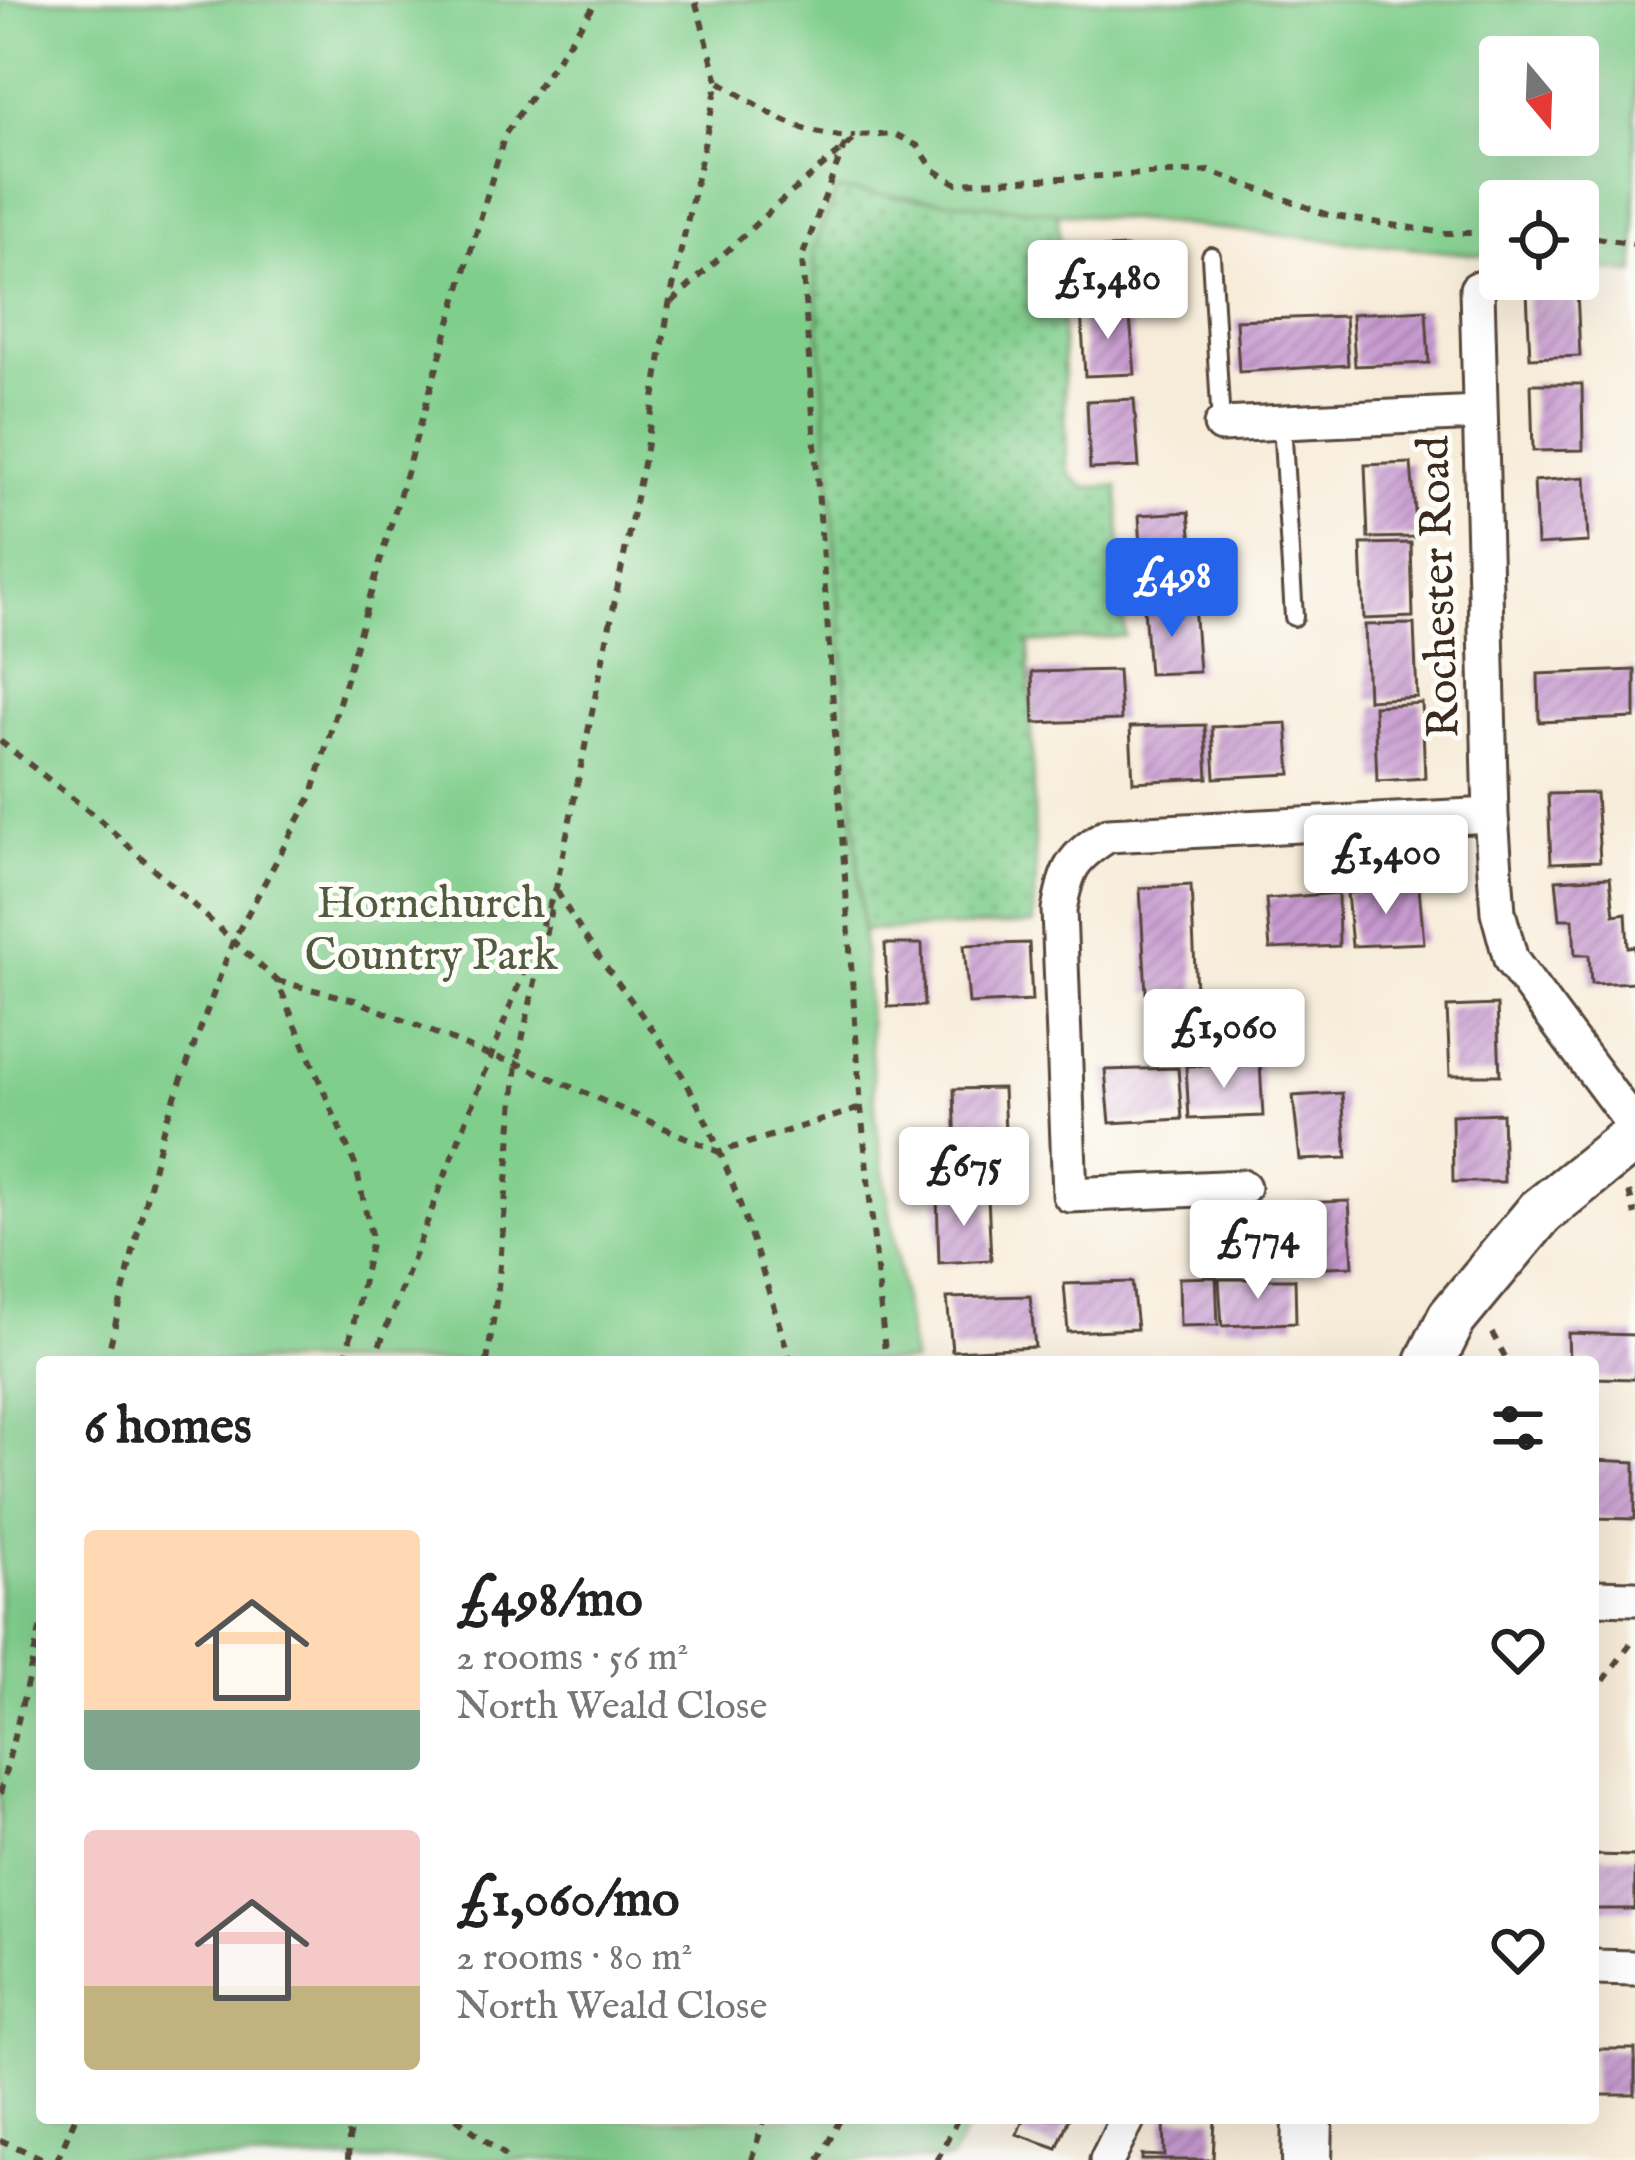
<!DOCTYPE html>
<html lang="en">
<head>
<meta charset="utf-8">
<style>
	body { margin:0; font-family:"IM FELL English",serif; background:#f6f6f6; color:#222; height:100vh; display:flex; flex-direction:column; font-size:45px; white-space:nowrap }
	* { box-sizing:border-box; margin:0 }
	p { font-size:39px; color:#767676 }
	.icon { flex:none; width:66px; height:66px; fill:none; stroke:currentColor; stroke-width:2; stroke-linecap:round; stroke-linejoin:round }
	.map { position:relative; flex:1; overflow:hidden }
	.drawer { position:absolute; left:36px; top:1356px; width:1563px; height:768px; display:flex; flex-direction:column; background:#fff; border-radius:12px; box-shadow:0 12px 48px #0002 }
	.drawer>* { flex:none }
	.needle { width:78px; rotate:161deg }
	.controls { position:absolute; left:1479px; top:36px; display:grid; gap:24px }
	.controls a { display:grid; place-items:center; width:120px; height:120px; border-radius:12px; background:#fff; box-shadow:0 12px 48px #0002; font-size:60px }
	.price { position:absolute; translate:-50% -102px; padding:0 27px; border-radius:12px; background:#fff; color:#222; font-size:39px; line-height:78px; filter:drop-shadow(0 3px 6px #0008) }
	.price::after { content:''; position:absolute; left:50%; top:72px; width:36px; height:27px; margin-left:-18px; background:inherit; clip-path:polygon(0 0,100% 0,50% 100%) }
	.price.active { background:#2563eb; color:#fff }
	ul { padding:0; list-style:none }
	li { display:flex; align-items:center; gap:36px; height:300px; padding:0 48px }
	li span { display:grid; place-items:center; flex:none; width:336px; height:240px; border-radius:12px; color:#555 }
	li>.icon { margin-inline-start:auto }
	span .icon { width:144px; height:144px; fill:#fffc; stroke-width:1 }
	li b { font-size:51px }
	h2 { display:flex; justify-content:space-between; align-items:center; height:144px; padding:0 48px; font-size:51px }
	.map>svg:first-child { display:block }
</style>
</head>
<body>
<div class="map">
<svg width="1635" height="2160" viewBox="0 0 1635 2160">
	<defs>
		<pattern id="grass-dots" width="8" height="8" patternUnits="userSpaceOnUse" patternTransform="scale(3)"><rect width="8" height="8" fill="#80ce8c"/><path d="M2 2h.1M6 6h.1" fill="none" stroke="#6aa772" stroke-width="1.8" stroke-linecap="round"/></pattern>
		<pattern id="building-hatch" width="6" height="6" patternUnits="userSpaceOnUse" patternTransform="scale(3)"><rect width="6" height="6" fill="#c79ad0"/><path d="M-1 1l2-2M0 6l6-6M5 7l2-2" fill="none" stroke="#a37ea8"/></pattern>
	</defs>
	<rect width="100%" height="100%" fill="#fdfcf7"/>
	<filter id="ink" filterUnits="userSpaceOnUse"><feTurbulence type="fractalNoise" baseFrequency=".00833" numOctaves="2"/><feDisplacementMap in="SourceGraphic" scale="24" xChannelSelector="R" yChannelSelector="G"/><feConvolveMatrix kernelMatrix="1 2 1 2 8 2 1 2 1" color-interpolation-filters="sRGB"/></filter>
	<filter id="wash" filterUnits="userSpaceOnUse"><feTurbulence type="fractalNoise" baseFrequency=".004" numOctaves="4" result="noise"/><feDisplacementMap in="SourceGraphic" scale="48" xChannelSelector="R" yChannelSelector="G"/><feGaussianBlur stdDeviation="2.7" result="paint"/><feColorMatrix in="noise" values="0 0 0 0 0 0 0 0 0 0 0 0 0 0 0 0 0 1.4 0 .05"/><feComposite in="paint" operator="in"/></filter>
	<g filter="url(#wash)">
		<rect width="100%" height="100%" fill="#f7ecd9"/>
		<path fill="url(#grass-dots)" stroke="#5e7c55" stroke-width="3" fill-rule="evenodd" d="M1635 0V273L1578 266V201H1500V257L1058 213 1067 462 1069 474 1084 487 1118 486 1125 636 1029 643 1036 877 1034 924 862 931 876 1121 913 1362H88L520 159ZM1500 57H1578V135H1500Z"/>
		<path fill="#80ce8c" stroke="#5e7c55" stroke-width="3" fill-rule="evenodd" d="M0 0H1635V273L1578 266V201H1500V257L837 190 814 248 876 1121 913 1362H42V2118H973L950 2160H0ZM1500 57H1578V135H1500Z"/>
		<g id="blocks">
			<path fill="url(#building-hatch)" d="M1127 247 1130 283 1079 285 1077 249Z
				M1577 290 1580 356 1530 358 1527 291Z
				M1129 307 1135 374 1085 376 1081 310Z
				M1426 310 1429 363 1355 366 1352 314Z
				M1345 316 1348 365 1239 372 1236 320Z
				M1531 384H1582L1583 450 1533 451Z
				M1134 399 1139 467 1090 469 1087 401Z
				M1411 463 1417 537 1368 538 1365 465Z
				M1585 477 1588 542 1537 545 1534 481Z
				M1189 512 1195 577 1143 580 1139 515Z
				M1411 543 1413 617 1364 619 1361 544Z
				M1194 605 1199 672 1149 674 1144 608Z
				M1414 624 1417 697 1368 700 1365 625Z
				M1118 670 1121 720 1034 723 1032 672Z
				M1635 670V718L1539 722 1538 674Z
				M1422 703 1425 778 1377 781 1374 706Z
				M1287 723 1291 774 1215 778 1212 727Z
				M1205 725 1208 778 1133 782 1130 727Z
				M1596 793 1600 861 1551 863 1548 794Z
				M1610 877 1614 915 1626 913 1628 947 1635 946V982L1591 984 1589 955H1575L1573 919H1560L1556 880Z
				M1191 885 1196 991 1146 993 1140 888Z
				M1419 888 1424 943 1352 946 1347 893Z
				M1338 893 1339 946 1270 949 1266 899Z
				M1029 943 1032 1001 969 1004 964 945Z
				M885 944H922L924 1006 888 1007Z
				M1497 1005 1500 1075H1450L1447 1007Z
				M1260 1063 1263 1116 1189 1119 1186 1066Z
				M1178 1068 1182 1119 1110 1123 1105 1070Z
				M1003 1088 1006 1154 956 1155 954 1089Z
				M1342 1093 1347 1158 1300 1160 1293 1096Z
				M1502 1113 1504 1182H1453L1452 1115Z
				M937 1196H988L991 1260 939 1263Z
				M1349 1201 1353 1266 1304 1268 1299 1203Z
				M1216 1277 1218 1325 1180 1326 1179 1278Z
				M1219 1279H1295L1296 1323 1222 1326Z
				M1132 1282 1137 1329 1068 1332 1064 1284Z
				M1030 1296 1035 1347 952 1351 947 1298Z
				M1568 1333 1635 1335V1379L1593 1378V1362H1569Z
				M1593 1460 1635 1462V1519L1593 1518Z
				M1593 1855 1635 1856V1909H1593Z
				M1593 2049H1635V2095H1593Z
				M1024 2118H1069L1057 2148 1017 2134Z
				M1164 2118H1215L1213 2160H1142V2155L1165 2156Z"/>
		</g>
	</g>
	<g filter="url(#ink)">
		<use href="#blocks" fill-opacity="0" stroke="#57473a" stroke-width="3"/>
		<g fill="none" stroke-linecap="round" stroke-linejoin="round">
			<defs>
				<path id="lane" d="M1211 256 1221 425
					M1282 423 1294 617"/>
				<path id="street" d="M1477 289 1491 815 1498 912 1511 960 1635 1127
					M1221 425 1479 413
					M1243 1187 1070 1195 1059 910C1067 868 1071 858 1108 835L1491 815
					M1593 1597 1635 1598
					M1593 1967 1635 1968
					M1107 2160 1128 2118"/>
				<path id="secondary" d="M1430 1362 1452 1318 1540 1212 1635 1136
					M1307 2160 1308 2118"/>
			</defs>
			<use href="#lane" stroke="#57473a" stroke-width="22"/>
			<use href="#street" stroke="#57473a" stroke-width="39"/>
			<use href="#secondary" stroke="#57473a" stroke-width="54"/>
			<path stroke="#57473a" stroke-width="6" stroke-dasharray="9 9" stroke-linecap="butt" d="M720 82C765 110 800 138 855 136
				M845 144 802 257 861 1108 886 1362
				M1578 235 1635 244
				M672 302 772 209 858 136 895 134 918 146 934 170 956 183 1209 171 1328 215 1445 233H1500
				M0 741 100 820 277 981 356 1167 372 1239 345 1362
				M557 891C593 957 644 1011 682 1075 733 1163 760 1266 791 1362
				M277 981 355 1000 488 1055 517 1063 719 1152 861 1108
				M1629 1192 1635 1215
				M1492 1333 1508 1362
				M106 1362 163 1129 233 941 312 795 505 134 598 0
				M373 1362 556 888 646 449 669 305 718 81 695 0
				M487 1362 498 1288 517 1063 551 909
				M1593 1695 1635 1638
				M0 1794 42 1622
				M456 2118 512 2160
				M0 2140 46 2160
				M57 2160 75 2118
				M348 2160 350 2118
				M751 2160 765 2118
				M819 2160 841 2118
				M937 2160 958 2118"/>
			<use href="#lane" stroke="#fff" stroke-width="16"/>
			<use href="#street" stroke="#fff" stroke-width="33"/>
			<use href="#secondary" stroke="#fff" stroke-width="48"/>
		</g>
	</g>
	<g text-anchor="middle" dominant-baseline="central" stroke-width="10" stroke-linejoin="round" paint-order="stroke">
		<g font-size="45" fill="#3b2a1e" stroke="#fdfcf7">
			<text transform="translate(1440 587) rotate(-92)">Rochester Road</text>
		</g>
		<g font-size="45" fill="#505b3f" stroke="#fdfcf7">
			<text x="431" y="904">Hornchurch<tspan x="431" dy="52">Country Park</tspan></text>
		</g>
	</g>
</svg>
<div class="controls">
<a><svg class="needle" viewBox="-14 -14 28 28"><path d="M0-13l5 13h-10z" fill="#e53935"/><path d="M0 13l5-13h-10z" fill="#767676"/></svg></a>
<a><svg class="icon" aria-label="locate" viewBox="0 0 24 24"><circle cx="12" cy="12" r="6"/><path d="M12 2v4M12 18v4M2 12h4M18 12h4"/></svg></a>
</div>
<b class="price" style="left:1108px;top:342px">£1,480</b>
<b class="price active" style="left:1172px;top:640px">£498</b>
<b class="price" style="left:1386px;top:917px">£1,400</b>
<b class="price" style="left:1224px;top:1091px">£1,060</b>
<b class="price" style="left:964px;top:1229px">£675</b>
<b class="price" style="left:1258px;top:1302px">£774</b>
<section class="drawer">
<h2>6 homes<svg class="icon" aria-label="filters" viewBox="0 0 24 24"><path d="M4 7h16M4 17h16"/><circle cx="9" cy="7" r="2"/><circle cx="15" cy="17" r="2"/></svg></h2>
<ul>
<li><span style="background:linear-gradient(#ffd9b3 75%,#7fa58c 0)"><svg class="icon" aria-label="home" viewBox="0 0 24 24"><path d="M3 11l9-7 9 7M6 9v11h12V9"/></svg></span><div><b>£498/mo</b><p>2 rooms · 56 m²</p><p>North Weald Close</p></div><svg class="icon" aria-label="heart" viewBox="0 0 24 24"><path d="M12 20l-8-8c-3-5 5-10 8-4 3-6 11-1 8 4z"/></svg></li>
<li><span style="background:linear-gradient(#f6c9c9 65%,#c2b280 0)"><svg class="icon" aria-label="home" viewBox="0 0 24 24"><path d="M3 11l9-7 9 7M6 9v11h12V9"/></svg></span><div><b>£1,060/mo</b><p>2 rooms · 80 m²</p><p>North Weald Close</p></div><svg class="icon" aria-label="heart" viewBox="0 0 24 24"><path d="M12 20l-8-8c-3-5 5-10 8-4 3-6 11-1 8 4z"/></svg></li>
</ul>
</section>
</div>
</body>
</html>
